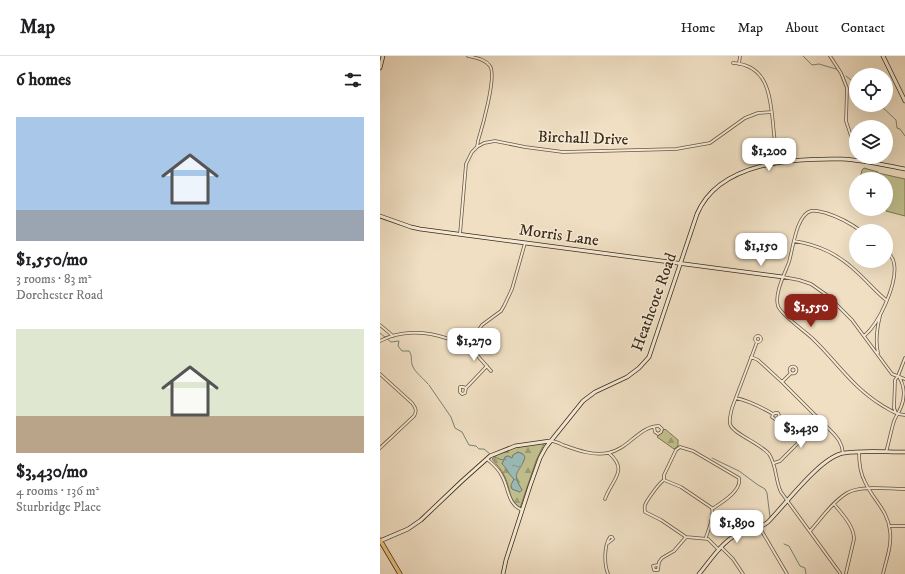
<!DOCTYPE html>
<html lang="en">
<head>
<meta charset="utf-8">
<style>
	body { margin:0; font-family:"IM FELL DW Pica",serif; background:#f6f6f6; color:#202124; height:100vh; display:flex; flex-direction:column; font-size:15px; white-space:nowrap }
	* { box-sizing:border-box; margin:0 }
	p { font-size:13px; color:#757577 }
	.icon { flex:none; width:22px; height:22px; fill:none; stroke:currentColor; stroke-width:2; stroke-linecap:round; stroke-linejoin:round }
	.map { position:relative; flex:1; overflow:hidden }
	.drawer { display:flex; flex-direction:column; background:#fff; width:380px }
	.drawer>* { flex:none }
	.controls { position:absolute; left:469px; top:12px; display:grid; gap:8px }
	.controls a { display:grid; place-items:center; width:44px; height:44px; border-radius:50%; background:#fff; box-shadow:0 4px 16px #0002; font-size:20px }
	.price { position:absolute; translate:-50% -34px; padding:0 9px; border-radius:8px; background:#fff; color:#222; font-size:13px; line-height:26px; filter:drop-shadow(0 1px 2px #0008) }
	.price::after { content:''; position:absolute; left:50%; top:24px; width:12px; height:9px; margin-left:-6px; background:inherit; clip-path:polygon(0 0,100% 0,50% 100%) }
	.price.on { background:#8f2418; color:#fff }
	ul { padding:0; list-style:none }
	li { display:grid; align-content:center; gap:8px; height:212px; padding:0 16px }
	li span { display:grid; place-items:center; height:124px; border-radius:0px; color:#555 }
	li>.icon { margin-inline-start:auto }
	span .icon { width:72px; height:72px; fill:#fffc; stroke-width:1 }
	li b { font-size:17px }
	h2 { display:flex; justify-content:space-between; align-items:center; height:48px; padding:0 16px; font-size:17px }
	header { display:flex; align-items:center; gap:24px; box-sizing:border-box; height:56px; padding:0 20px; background:#fff; border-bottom:1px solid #e0e0e0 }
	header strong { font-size:19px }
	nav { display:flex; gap:22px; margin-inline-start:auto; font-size:14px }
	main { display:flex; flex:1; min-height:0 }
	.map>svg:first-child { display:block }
</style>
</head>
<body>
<header>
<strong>Map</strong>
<nav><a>Home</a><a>Map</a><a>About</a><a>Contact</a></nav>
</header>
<main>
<section class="drawer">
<h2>6 homes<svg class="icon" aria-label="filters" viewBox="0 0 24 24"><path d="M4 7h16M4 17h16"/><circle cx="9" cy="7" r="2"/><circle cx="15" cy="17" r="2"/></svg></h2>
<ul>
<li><span style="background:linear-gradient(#a9c7e8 75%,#9aa5b1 0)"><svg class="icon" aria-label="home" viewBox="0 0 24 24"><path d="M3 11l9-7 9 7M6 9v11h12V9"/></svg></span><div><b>$1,550/mo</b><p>3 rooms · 83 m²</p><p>Dorchester Road</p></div></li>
<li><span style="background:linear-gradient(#dfe7d0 70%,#b9a48a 0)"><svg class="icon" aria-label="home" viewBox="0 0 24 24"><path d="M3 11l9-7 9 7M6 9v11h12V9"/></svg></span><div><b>$3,430/mo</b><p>4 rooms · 136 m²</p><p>Sturbridge Place</p></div></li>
</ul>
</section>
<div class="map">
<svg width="525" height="518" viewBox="0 0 525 518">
	<defs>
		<pattern id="forest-firs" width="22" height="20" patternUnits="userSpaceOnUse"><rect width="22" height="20" fill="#c1c08e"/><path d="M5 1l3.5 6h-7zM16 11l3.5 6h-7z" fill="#9e9c73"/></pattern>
		<pattern id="water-ripples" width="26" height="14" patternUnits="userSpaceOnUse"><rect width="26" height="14" fill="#9bbcb8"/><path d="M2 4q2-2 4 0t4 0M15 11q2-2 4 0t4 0" fill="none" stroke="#809995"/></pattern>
	</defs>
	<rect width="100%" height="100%" fill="#f0dfc3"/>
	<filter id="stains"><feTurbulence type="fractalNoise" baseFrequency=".005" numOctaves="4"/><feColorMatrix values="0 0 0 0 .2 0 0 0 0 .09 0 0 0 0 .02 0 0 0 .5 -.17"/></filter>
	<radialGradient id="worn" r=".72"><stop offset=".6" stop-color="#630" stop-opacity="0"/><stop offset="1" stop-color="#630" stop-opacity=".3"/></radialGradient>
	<path fill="url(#forest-firs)" stroke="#7e7652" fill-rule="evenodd" d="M285 373 298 384V390L294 393 277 381Z
		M162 387 164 388 156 405 140 452C128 443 131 434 125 421 122 414 117 409 112 403 123 391 147 390 162 387ZM138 396 143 398 144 404C136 419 132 417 142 434L140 436 132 433 131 431 134 423C128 418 128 413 122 408L125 401 128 400 132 402 133 399Z"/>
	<path fill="#c1c08e" stroke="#7e7652" d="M484 112 498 116V117L525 123V160L506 155 510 143 506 142V123H480L482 114Z"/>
	<path fill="url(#water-ripples)" stroke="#758277" d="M138 396 143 398 145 401C140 418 130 415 142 434L140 436 132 433 131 429 134 423C128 418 128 413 122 408L125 401 128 400 132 402 133 399Z"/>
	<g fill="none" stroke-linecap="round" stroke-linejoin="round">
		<path stroke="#758277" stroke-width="1" d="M423 0 432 9 439 8 456 13
			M466 20 476 28
			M500 49 516 64 517 72 520 73 525 80
			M0 277 11 286 19 285 18 290 22 295H29C33 300 30 305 33 311 36 317 43 322 48 328
			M49 329 71 361 75 372 82 376 89 389 96 390 99 393H104L110 398
			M113 400 119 403 123 404
			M332 402 359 415 378 429 385 433 387 437 390 461
			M404 488 409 490 420 510 425 512 426 518"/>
		<defs>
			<path id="street" d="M88 0C96 2 105 3 110 10 117 20 102 72 98 85L97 91
				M450 0 461 17 467 32 466 65 471 80 476 90
				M353 7C388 9 390 40 393 67 394 80 396 93 397 107
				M359 8 360 0
				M481 175C470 167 459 161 446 157 441 156 436 154 431 155 416 159 413 193 409 206 405 217 394 238 398 250 401 259 425 275 433 283 458 307 472 331 503 350 512 355 515 358 525 359
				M80 178 86 108 92 96 97 91 104 87 115 85 145 91 183 96 296 93 330 87 365 62 378 57 392 56
				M414 185C439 189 458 198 477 216 487 225 496 236 506 244
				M403 221 419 224 431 228 448 240 472 264 512 318 525 323
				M0 269 13 280
				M375 283a3 3 0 1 1 6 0a3 3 0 1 1-6 0Z
				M484 280C499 268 518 227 514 207 513 202 510 198 506 195
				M0 285C20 274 45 275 66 282 73 284 80 288 87 290L89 288 102 269 121 255 124 250 132 233 145 187
				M377 286 352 352C351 357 349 362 350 368 353 378 380 387 389 398 397 410 395 424 401 436L460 517
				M88 289 111 315
				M498 297C495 284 497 272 500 260
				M371 301 378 304 402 326 451 375C458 382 462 387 463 397
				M409.5 314a3.5 3.5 0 1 1 7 0a3.5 3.5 0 1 1-7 0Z
				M0 318 32 347C36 352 37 355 34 360L0 392
				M402 326 411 317
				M86 332 83 331H80V336L82 338 85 337 86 332 107 310
				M356 342C370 345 381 351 393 358L392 361 395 363 398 362 399 359 398 357H395L393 358
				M516 357 514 352 515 324 518 320 525 302
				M171 385C175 385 179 387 183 389 197 394 213 400 228 397 249 393 259 370 279 370L282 373 281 376 278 378 275 376 274 371
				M479 396C479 406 480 417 485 426 493 444 508 454 510 475 512 490 506 504 503 518
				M506 396C509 386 511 375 514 365 516 360 519 356 521 351 525 342 525 330 519 321
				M107 403C113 408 119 413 122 420 129 432 127 448 142 454
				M394 407 400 405 420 385 443 367
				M284 424V419L296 394 300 391 313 395 359 422C362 435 341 447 332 453
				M284 424C279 427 267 444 265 449 264 452 265 453 265 456L281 464 306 481 328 483 339 494
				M284 424 301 431 332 452C334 462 329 472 326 481
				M225 443C232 423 249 415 229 397
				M454 448C462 458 474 470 474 483L466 517
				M509 470H525
				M380 472 407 518
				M430 475C441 463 452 446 467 437 480 429 509 433 525 433
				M342 492 353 503 363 518
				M278 509 273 510 274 514H278L279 506 282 502 294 495 306 481
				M228 518C224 508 224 489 230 481H232L233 483 228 487"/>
			<path id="secondary" d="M503 0 525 45
				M0 12 3 0
				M0 160 31 171 40 173 403 221
				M0 485 28 473 41 464 82 425 110 400 135 390 170 385
				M123 518 126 504 150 430 160 402 166 391 203 345 215 336 247 321 259 312 269 301 317 158C339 106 412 102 462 103 483 104 504 109 525 113
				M319 518C330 505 341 487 356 479 367 474 378 474 388 466 405 449 441 400 464 397 484 394 505 396 525 396"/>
			<path id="primary" d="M0 484 20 518"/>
		</defs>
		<use href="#street" stroke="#685841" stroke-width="3.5"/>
		<use href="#secondary" stroke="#3b2b16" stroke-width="4.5"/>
		<use href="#primary" stroke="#3b2b16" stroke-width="5"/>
		<use href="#street" stroke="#f5ead8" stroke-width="2"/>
		<use href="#secondary" stroke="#f5ead8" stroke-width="3"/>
		<use href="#primary" stroke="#e8c082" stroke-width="3.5"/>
	</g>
	<g text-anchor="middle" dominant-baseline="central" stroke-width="3" stroke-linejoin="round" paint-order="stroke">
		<g font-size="16" fill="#3b2b16" stroke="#f5ead8">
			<text transform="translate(203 82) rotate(2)">Birchall Drive</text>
			<text transform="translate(179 179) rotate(8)">Morris Lane</text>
			<text transform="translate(274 246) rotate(-70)">Heathcote Road</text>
		</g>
	</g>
	<rect width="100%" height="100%" filter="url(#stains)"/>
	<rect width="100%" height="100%" fill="url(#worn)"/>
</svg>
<div class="controls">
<a><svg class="icon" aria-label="locate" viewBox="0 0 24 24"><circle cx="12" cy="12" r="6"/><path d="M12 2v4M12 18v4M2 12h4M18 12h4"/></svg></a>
<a><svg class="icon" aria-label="layers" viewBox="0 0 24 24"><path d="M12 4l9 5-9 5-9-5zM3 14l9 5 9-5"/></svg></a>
<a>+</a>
<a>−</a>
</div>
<b class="price" style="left:389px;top:116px">$1,200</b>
<b class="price" style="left:381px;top:211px">$1,150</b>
<b class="price on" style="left:431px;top:272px">$1,550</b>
<b class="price" style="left:94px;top:306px">$1,270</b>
<b class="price" style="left:421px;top:393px">$3,430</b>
<b class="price" style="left:357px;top:488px">$1,890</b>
</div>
</main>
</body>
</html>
